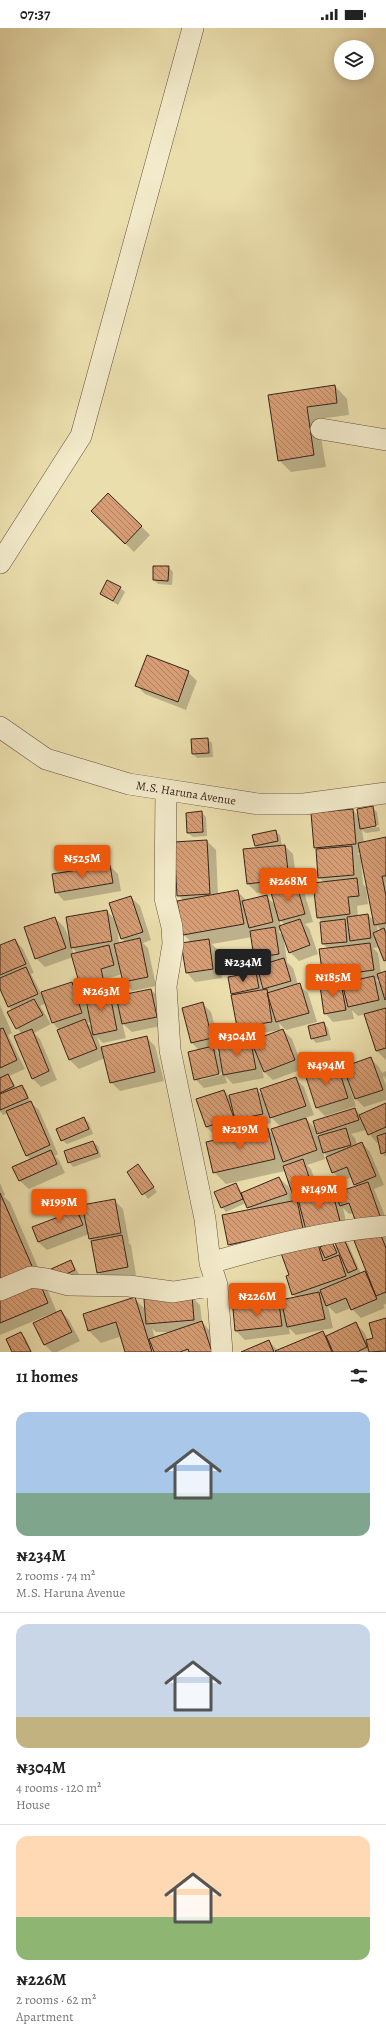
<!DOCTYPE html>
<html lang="en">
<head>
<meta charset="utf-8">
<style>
	body { margin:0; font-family:Alegreya,serif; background:#f2f2f2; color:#222; height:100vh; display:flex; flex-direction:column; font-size:15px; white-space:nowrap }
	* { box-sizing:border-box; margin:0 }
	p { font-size:13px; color:#767676 }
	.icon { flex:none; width:22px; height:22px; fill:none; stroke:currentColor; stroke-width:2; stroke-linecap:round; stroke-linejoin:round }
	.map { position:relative; height:1324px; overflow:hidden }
	.side { display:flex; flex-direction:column; background:#fff; flex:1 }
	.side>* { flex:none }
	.fabs { position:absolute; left:334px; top:12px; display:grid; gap:8px }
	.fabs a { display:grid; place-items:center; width:40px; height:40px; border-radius:50%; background:#fff; box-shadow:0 2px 10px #0003; font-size:20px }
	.price { position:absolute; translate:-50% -34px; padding:0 9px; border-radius:4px; background:#ea580c; color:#fff; font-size:13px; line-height:26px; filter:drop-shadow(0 1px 2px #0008) }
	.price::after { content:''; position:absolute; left:50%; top:24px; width:12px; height:9px; margin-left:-6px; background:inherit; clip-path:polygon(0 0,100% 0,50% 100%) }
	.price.current { background:#222; color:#fff }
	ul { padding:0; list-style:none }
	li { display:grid; align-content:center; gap:8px; height:212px; padding:0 16px }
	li+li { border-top:1px solid #e0e0e0 }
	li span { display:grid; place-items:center; height:124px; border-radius:12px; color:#555 }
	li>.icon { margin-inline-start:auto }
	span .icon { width:72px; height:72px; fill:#fffc; stroke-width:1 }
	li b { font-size:17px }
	h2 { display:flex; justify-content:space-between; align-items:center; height:48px; padding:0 16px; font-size:17px }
	.status { display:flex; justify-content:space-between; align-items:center; height:28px; padding:0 20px; background:#fff; direction:ltr }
	.status svg { height:11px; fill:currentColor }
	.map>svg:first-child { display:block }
</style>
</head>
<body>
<div class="status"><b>07:37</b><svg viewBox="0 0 49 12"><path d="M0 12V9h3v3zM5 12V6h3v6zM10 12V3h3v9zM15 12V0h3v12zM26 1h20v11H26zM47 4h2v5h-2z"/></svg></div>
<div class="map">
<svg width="386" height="1324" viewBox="0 0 386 1324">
	<defs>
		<pattern id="building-back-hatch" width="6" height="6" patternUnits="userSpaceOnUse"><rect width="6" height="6" fill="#d79e75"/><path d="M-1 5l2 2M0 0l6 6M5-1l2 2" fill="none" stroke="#af805f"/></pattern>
	</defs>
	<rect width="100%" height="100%" fill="#ebdead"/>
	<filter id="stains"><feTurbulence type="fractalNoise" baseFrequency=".005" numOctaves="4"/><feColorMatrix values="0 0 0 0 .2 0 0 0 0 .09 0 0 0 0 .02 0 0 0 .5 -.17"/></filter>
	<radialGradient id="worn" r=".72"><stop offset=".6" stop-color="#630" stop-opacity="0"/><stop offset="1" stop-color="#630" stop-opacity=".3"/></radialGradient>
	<path fill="#0003" fill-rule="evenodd" d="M335 358 347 371 349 387 318 391 326 439 291 444 279 432 269 368Z
		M108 466 150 507 134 524 92 483Z
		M168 539 173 544 172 557 158 556 154 552Z
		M120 560 125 564 118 577 101 566Z
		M188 644 197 653 186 682 145 666 136 657Z
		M207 711 212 715 213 729 197 730 193 726Z
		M372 779 377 784 379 797 363 799V801L379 799 380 803 366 805 362 802 364 815 386 810V934L379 919 373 920 378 925 381 946 386 944V1032L376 1022 365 986 358 988 352 982 354 991 333 994 325 985 333 957 324 948 329 921 323 916 321 895 322 894 318 889 324 855 319 849 318 822 315 819 353 782 359 789ZM357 825H361L362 829ZM361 831H362L375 894 368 887 358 888 357 878 368 876 366 859 363 856ZM377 898 381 902 378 904ZM379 951 381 956 376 952Z
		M202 785 206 789 207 808 193 809 188 805Z
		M275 803 280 807 282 818H285L293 826 297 857 304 864 313 894 305 896 309 900 318 926 299 933 290 924 284 911 287 934 293 940 298 957 308 965 317 994 286 1002 279 995 280 1002 246 1008 238 999 234 967 232 965 256 945 262 951 263 938 255 929 252 909 212 916 217 921 222 950 195 954 187 945 192 915 184 907 178 874 184 873 178 867 207 813 216 822 218 867 237 863 247 873 267 869 276 878 272 863 257 865 248 856 259 821 256 818 253 808ZM279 891 285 897 281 898ZM278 903H282L285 910ZM261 953H262L266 962 262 963Z
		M110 838 118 846 121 863 64 873 56 864Z
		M131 869 140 878 151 912 143 915 148 920 156 958 132 963 124 954 122 946 109 950 114 968 118 972 151 962 160 970 165 997 132 1004 122 995 126 1010 103 1015 97 1009 101 1020 146 1009 155 1018 164 1053 120 1063 111 1054 105 1030 79 1041 70 1032 58 1002H59L53 995 46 975 40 978 51 996 34 1005 40 1011 57 1052 41 1059 32 1050 22 1006 17 1000 13 983 9 979 0 959V918L15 912 23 921 34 945 31 946 41 965 72 955 81 964 90 988 86 968 83 964 73 929 45 939 36 930 55 890 64 899 72 917 107 883 116 893ZM117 896 122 911 126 914 119 916ZM71 918 78 926 74 927ZM91 994 93 1000 87 995Z
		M203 976 211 984 220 1017 250 1011 252 1014 283 1002 292 1011 303 1041 273 1052 262 1042 264 1050 233 1056 225 1048 227 1055 204 1060 195 1051 199 1022 192 1015 183 981ZM219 1019 221 1028 213 1020ZM223 1044 224 1046 200 1052V1050Z
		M0 977 12 1005 8 1007 25 1041 9 1048 16 1060 22 1058 26 1062 31 1075 39 1082 58 1126 55 1128 59 1132 65 1145 29 1161 20 1153 14 1139 31 1132 26 1127 8 1085 3 1087 0 1083Z
		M324 995 328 1000 331 1012 316 1015 312 1010Z
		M371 1031 379 1039 382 1045 386 1043V1052L384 1048 383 1049 386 1058V1072L364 1079 356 1071 351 1058H349L356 1078 325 1088 316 1079 337 1038 348 1048Z
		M295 1050 304 1059 314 1087 305 1090 317 1102 355 1081 361 1087 386 1076V1129L382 1125 379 1114 377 1115 366 1102 351 1106 355 1110 357 1117 362 1115 370 1124 384 1157 374 1161 386 1190 380 1203 386 1210V1276L383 1277 385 1280 361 1290 351 1280 336 1286 328 1278 333 1300 296 1307 289 1300 290 1306 245 1312 236 1303 234 1282 279 1276 284 1282 296 1270 293 1266 290 1248 317 1214 321 1219 332 1215 338 1221 344 1212 348 1216 361 1246 364 1244 370 1249 366 1206 354 1185 349 1186 343 1180 348 1202 241 1228 229 1216 251 1182 246 1175 226 1184 222 1179 236 1156 242 1165 279 1150 288 1158 294 1173 298 1172 293 1167 285 1143 226 1156 214 1144 268 1101 275 1109 281 1099 270 1088 271 1095 245 1101 243 1099 215 1107 206 1099 224 1063 229 1068 257 1062 264 1069ZM316 1103 321 1108 318 1109ZM323 1124 328 1129 333 1144 342 1153 352 1149 357 1159 336 1166 332 1163 320 1166 311 1141 307 1137 325 1131Z
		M84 1090 89 1095 93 1106 67 1116 62 1112Z
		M93 1114 98 1118 101 1129 73 1139 69 1134Z
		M138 1138 157 1164 148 1171 128 1144Z
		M0 1155 5 1167 3 1168 10 1174 43 1251 38 1253 48 1263 57 1285 61 1283 69 1292 80 1313 57 1324H52L45 1317 35 1296 54 1286 53 1285 0 1307Z
		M114 1172 123 1181 129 1214H128L131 1217 136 1247 107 1253 98 1244 89 1206 47 1222 38 1214 74 1176 85 1187Z
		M71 1233 79 1246 60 1255Z
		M191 1268 200 1277 202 1294 210 1303 217 1324H126L122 1308 101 1315 89 1303 84 1286 135 1271 146 1282ZM152 1300 156 1304H173L155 1310Z
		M386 1291V1324H243L269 1313 278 1323 323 1304 327 1308 355 1295 364 1304 368 1312 375 1311Z
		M20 1305 25 1309 32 1324H13Z"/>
	<path fill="url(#building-back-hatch)" stroke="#38231a" d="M335 357 337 375 307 379 314 427 278 433 268 367Z
		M108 465 142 498 125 516 91 483Z
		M153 538H169L168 553 153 552Z
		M107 552 121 559 113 573 100 566Z
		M147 627 189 643 178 674 135 658Z
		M208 710 209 725 192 726 191 711Z
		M373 778 376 798 360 801 357 781Z
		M353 781 356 816 314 820 311 785Z
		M202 783 203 804 187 805 186 785Z
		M276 802 278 813 255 818 252 807Z
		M386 809V848H382L386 868V895L374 897 358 815Z
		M207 812 210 866 177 868 174 814Z
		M285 817 289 851 247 856 243 821Z
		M352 818 354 847 318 850 316 821Z
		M110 837 113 855 55 865 52 846Z
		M357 850 359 868 348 869 350 886 317 890 313 855Z
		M296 854 305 886 279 893 270 861Z
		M238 862 244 896 183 907 177 873Z
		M267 867 273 894 249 900 242 873Z
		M131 868 143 904 121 911 109 875Z
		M107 882 112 913 71 920 66 889Z
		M368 886 371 910 350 913 347 889Z
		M55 889 66 920 35 931 24 899Z
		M300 891 310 917 289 925 279 898Z
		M345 891 347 914 322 916 320 894Z
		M275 899 279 926 254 930 250 903Z
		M384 900 386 906V932L384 933 373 905Z
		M140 910 148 949 123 954 114 916Z
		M15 911 26 936 0 947V917Z
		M209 911 213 941 186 945 181 915Z
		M370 915 374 942 323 949 319 921Z
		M109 917 114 937 101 941 105 959 82 965 71 926Z
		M284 930 291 953 263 961 257 938Z
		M26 939 38 966 8 979 0 961V950Z
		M386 943V971L385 972 377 946Z
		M256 944 259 960 231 966 228 949Z
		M374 948 379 972 348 979 342 955Z
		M72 954 82 985 52 995 41 964Z
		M300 955 309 985 276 994 267 965Z
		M341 955 346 982 324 986 320 958Z
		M151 961 157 989 122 996 116 968Z
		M267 961 272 994 237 999 231 967Z
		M109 962 117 1002 93 1007 85 967Z
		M34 971 43 987 16 1001 7 984Z
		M203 974 212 1010 191 1015 182 980Z
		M386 980V1020L376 1023 364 986Z
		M85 991 97 1021 69 1032 57 1002Z
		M324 994 327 1007 311 1011 308 998Z
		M3 1000 17 1032 0 1040V1001Z
		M32 1001 49 1043 32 1051 14 1008Z
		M283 1001 295 1032 264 1044 251 1013Z
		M147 1008 155 1044 110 1055 101 1019Z
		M250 1010 256 1041 223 1047 218 1017Z
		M213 1018 219 1046 194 1052 188 1024Z
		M371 1029 383 1062 355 1071 343 1039Z
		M337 1036 348 1070 316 1080 305 1046Z
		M8 1046 14 1058 0 1065V1050Z
		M296 1049 306 1078 270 1090 260 1061Z
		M22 1057 28 1070 0 1082V1066Z
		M257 1060 263 1086 235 1092 229 1067Z
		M224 1062 234 1090 206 1099 196 1071Z
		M31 1073 50 1117 26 1128 6 1083Z
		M386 1075V1099L368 1107 359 1087Z
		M355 1080 359 1092 317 1106 313 1093Z
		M84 1089 89 1101 61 1113 56 1101Z
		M306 1090 317 1122 283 1134 271 1101Z
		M268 1100 275 1131 213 1145 206 1114Z
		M346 1100 351 1117 323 1125 318 1108Z
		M386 1105V1124L381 1126 377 1108Z
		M93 1113 98 1125 68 1135 64 1123Z
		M362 1114 376 1148 354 1157 347 1139 332 1145 326 1129Z
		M51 1122 57 1136 19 1153 12 1139Z
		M303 1131 313 1161 293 1168 283 1138Z
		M138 1136 154 1159 142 1167 127 1144Z
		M279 1149 287 1166 247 1180 241 1165Z
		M368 1154 381 1191 358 1200 349 1175 340 1178 335 1165Z
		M236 1155 243 1171 221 1180 214 1164Z
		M332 1162 340 1193 306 1202 298 1171Z
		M0 1165 32 1238 0 1252Z
		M115 1171 121 1205 89 1211 82 1177Z
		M297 1172 303 1201 228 1217 222 1187Z
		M74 1174 83 1197 38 1214 32 1199 61 1188 58 1181Z
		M378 1200 386 1220V1264L376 1268 353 1210Z
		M122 1207 128 1239 97 1245 91 1213Z
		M344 1211 357 1241 348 1245 335 1215Z
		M317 1213 323 1233 339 1227 346 1248 292 1267 286 1248 289 1247 281 1225Z
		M332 1214 337 1225 325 1230 320 1219Z
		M71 1232 75 1242 55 1251 51 1241Z
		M365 1243 377 1271 351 1282 346 1270 326 1278 320 1262Z
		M39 1253 48 1275 0 1295V1269Z
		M319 1264 325 1291 287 1299 281 1272Z
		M192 1267 194 1292 146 1296 144 1271Z
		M135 1269 152 1324H125L116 1294 88 1303 83 1286Z
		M279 1275 282 1298 235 1303 233 1281Z
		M61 1282 72 1304 44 1317 33 1295Z
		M386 1290V1323L369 1324 366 1312 373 1310 369 1295Z
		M202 1293 212 1324H189L188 1321 180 1324H154L149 1311Z
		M356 1294 367 1319 357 1324H333L326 1308Z
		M323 1303 332 1324H276L275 1323Z
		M21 1304 31 1324H12L6 1311Z
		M269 1312 274 1324H241Z"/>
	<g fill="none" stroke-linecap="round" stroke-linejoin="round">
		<defs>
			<path id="minor" d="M321 401 386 412
				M0 535 81 408 193 0
				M0 699 46 731 129 756 258 776H304L386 765
				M166 762 165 870 172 899 173 916 166 958 170 1022 205 1191 210 1235 217 1257 222 1324
				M210 1235C268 1218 326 1203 386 1198
				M0 1262 31 1249 46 1251 69 1257 129 1258 173 1264 217 1257"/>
		</defs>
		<use href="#minor" stroke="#65523f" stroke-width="22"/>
		<use href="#minor" stroke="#f2eaca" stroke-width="21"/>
	</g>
	<g text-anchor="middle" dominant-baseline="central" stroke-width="3" stroke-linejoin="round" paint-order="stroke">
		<g font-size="12" fill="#38231a" stroke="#f2eaca">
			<text transform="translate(186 765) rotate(9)">M.S. Haruna Avenue</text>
		</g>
	</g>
	<rect width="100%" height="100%" filter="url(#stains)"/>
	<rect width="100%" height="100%" fill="url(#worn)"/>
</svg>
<div class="fabs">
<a><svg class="icon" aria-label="layers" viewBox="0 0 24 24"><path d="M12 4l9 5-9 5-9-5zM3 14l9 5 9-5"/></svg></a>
</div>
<b class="price" style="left:82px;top:851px">₦525M</b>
<b class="price" style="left:288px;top:874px">₦268M</b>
<b class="price current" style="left:243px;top:955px">₦234M</b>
<b class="price" style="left:333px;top:970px">₦185M</b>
<b class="price" style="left:101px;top:984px">₦263M</b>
<b class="price" style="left:237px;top:1029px">₦304M</b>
<b class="price" style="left:326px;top:1058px">₦494M</b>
<b class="price" style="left:240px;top:1122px">₦219M</b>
<b class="price" style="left:319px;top:1182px">₦149M</b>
<b class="price" style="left:59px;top:1195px">₦199M</b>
<b class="price" style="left:257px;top:1289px">₦226M</b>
</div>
<section class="side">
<h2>11 homes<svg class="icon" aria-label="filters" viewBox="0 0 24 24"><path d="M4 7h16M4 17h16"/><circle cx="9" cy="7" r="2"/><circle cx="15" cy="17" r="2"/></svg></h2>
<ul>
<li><span style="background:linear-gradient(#a9c7e8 65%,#7fa58c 0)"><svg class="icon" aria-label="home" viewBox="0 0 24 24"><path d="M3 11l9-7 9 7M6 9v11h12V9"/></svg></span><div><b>₦234M</b><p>2 rooms · 74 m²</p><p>M.S. Haruna Avenue</p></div></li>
<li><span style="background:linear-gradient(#c9d6e8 75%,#c2b280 0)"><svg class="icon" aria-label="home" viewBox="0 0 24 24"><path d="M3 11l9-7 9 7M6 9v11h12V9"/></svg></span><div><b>₦304M</b><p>4 rooms · 120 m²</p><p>House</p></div></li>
<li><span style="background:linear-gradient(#ffd9b3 65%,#8fb573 0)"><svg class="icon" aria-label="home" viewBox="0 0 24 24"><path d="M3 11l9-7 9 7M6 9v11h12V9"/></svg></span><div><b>₦226M</b><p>2 rooms · 62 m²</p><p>Apartment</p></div></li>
</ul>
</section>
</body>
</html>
